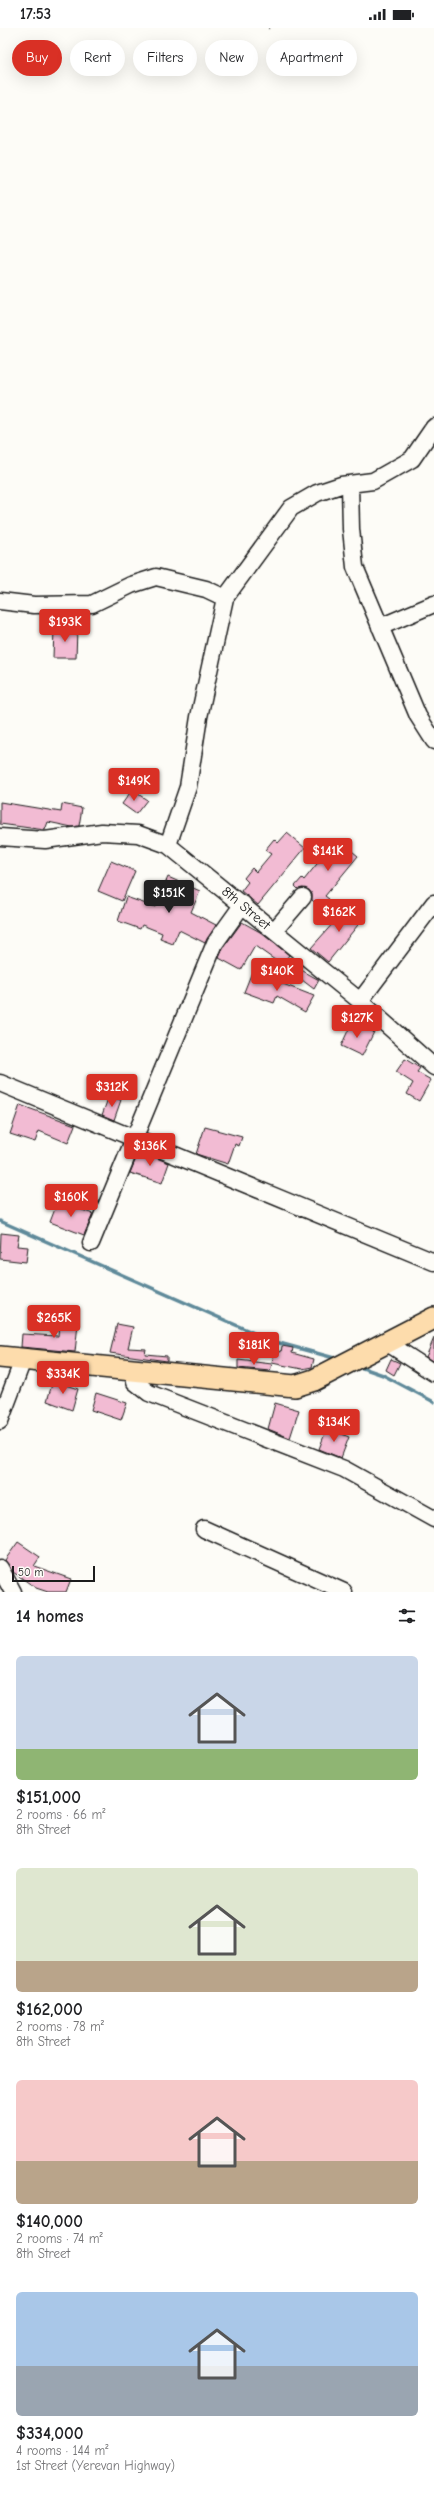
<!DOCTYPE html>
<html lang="en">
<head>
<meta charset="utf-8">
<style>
	body { margin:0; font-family:"Comic Neue",sans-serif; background:#f2f2f2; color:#202124; height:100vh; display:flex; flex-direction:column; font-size:15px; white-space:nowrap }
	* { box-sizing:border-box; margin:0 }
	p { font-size:13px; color:#757577 }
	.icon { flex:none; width:22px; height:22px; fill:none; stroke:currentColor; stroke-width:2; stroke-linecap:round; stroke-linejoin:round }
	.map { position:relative; height:1564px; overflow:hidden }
	.details { display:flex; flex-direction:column; background:#fff; flex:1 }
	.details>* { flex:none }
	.guide { position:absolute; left:12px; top:12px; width:410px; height:36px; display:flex; gap:8px }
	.scale { position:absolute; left:12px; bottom:10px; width:83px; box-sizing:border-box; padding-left:4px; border:2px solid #1c1c1c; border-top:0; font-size:11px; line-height:14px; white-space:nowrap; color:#1c1c1c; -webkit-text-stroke:3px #fdfcf7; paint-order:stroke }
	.price { position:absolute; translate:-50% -34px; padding:0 9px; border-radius:4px; background:#d93025; color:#fff; font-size:13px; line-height:26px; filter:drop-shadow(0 1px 2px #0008) }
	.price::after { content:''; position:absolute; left:50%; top:24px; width:12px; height:9px; margin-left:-6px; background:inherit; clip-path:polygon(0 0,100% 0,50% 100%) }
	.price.selected { background:#222; color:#fff }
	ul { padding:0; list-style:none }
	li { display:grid; align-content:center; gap:8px; height:212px; padding:0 16px }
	li span { display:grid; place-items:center; height:124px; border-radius:6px; color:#555 }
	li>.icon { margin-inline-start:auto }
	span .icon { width:72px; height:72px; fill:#fffc; stroke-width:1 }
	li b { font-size:17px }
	h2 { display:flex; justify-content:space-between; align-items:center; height:48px; padding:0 16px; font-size:17px }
	.pill { padding:0 14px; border-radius:18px; background:#fff; box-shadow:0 4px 16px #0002; font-size:14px; line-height:36px }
	.pill.selected { background:#d93025; color:#fff }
	.status { display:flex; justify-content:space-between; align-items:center; height:28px; padding:0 20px; background:#fff; direction:ltr }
	.status svg { height:11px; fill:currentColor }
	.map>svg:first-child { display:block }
</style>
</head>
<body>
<div class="status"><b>17:53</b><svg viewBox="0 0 49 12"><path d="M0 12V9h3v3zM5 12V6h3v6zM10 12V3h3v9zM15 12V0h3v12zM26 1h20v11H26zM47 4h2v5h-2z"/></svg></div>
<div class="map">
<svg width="434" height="1564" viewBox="0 0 434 1564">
	<rect width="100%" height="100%" fill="#fdfcf7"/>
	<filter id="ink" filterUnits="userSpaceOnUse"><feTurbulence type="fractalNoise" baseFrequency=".025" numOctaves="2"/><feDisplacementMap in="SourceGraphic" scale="8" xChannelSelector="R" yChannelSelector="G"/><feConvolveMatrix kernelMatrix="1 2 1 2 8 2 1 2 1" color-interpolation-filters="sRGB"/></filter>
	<g filter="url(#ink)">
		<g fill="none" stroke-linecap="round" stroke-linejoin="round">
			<path stroke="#5f8a9a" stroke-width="3.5" d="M0 1193 272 1313 338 1331
				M357 1338 383 1347 434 1374"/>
		</g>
		<path fill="#f2bbd3" stroke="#1c1c1c" d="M54 600 77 601 76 630H53Z
			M132 762 147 772 136 786 122 776Z
			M0 774 61 784 62 776 82 780 79 798 72 799 48 794 45 802 0 796Z
			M287 805 305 820 258 877 241 863 248 854 244 850 252 840 256 844 271 826 265 822 274 811 278 815Z
			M337 811 358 828 325 868 329 871 321 880 312 872V866L309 862 298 861 295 858 302 850 304 852Z
			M111 833 135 843 122 873 98 863Z
			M168 849 200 863 191 884 216 897 205 915 179 902 173 916 160 911 162 905 142 897 140 901 118 893 126 869 155 879Z
			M351 875 366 887 328 934 311 920Z
			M242 894 260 904 289 927 282 937 255 918 241 942 219 930 223 920Z
			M289 935 319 952 314 961 286 940Z
			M252 944 314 968 305 984 277 968 274 975 244 964Z
			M352 994 374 1004 362 1028 341 1018Z
			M405 1031 420 1040 417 1044 431 1052 419 1073 407 1066 413 1055 396 1044Z
			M109 1068 121 1072 114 1092 102 1087Z
			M20 1077 75 1097 68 1115 39 1103 35 1114 10 1106Z
			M205 1099 242 1109 239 1118 235 1116 228 1136 196 1126Z
			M139 1123 169 1135 162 1155 130 1145Z
			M58 1173 93 1186 84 1207 50 1194Z
			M1 1205 19 1207 17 1218 28 1219 26 1234 0 1231Z
			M59 1293 78 1296 75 1324 21 1319 22 1306 58 1308Z
			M117 1296 133 1299 128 1320 146 1321 145 1326 167 1328V1333L110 1325Z
			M434 1310V1334L426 1329Z
			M282 1318 293 1320 292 1325 314 1331 312 1339 302 1341 272 1335 274 1322 281 1324Z
			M391 1331 400 1335 394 1347 386 1342Z
			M238 1332 272 1336 270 1343 238 1340Z
			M53 1353 78 1361 72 1382 47 1373Z
			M96 1365 127 1375 121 1392 91 1382Z
			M275 1375 299 1382 290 1410 268 1401Z
			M327 1400 349 1409 341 1430 319 1421Z
			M18 1514 40 1529 34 1538 71 1551 66 1564H48L36 1560 13 1544 5 1532Z"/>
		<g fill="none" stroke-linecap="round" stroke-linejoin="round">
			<defs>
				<path id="minor" d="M350 456 351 501 355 539 418 688 434 713
					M225 570 291 480 317 465 341 457 373 453 412 431 434 399
					M0 573 34 577 92 576 131 557 156 549 206 561 225 570 199 689 188 759 168 817
					M380 599 434 576
					M0 809 45 812 102 804 138 806 168 817 360 973 434 1039
					M274 903 303 869
					M360 973 434 875
					M0 1055 434 1234
					M91 1215 215 915 243 876
					M386 1314 434 1345
					M135 1342V1354L149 1365 344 1441 434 1491
					M0 1393 23 1332
					M204 1501 344 1564
					M0 1540 13 1564"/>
				<path id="major" d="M0 1329 295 1358 314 1352 434 1290"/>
			</defs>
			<use href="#minor" stroke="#1c1c1c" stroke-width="19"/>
			<use href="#major" stroke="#1c1c1c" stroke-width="24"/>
			<path stroke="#1c1c1c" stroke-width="2" stroke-dasharray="1 3" stroke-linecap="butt" d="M269 0 270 3"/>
			<use href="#minor" stroke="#fdfcf7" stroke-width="16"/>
			<use href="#major" stroke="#fddcac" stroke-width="21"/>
		</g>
	</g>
	<g text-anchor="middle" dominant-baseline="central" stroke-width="3" stroke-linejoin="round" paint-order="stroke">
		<g font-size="14" fill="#1c1c1c" stroke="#fdfcf7">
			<text transform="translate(246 880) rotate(40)">8th Street</text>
		</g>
	</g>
</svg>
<div class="scale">50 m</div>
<b class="price" style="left:65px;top:615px">$193K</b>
<b class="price" style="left:134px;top:774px">$149K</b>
<b class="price" style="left:328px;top:844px">$141K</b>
<b class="price selected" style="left:169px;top:886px">$151K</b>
<b class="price" style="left:339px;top:905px">$162K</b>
<b class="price" style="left:277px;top:964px">$140K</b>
<b class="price" style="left:357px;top:1011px">$127K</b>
<b class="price" style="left:112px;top:1080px">$312K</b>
<b class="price" style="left:150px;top:1139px">$136K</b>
<b class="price" style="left:71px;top:1190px">$160K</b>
<b class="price" style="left:54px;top:1311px">$265K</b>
<b class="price" style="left:254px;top:1338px">$181K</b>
<b class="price" style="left:63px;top:1367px">$334K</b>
<b class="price" style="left:334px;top:1415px">$134K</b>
<div class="guide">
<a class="pill selected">Buy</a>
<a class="pill">Rent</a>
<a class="pill">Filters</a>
<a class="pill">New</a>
<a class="pill">Apartment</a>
</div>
</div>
<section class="details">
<h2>14 homes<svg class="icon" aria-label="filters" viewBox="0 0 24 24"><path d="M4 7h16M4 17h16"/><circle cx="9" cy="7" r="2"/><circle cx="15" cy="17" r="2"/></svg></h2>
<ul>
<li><span style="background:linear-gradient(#c9d6e8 75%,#8fb573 0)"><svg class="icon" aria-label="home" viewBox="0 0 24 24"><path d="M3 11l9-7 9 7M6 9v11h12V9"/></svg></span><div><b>$151,000</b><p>2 rooms · 66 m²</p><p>8th Street</p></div></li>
<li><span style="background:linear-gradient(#dfe7d0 75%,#b9a48a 0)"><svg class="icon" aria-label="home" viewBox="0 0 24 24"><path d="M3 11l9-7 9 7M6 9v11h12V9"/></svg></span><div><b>$162,000</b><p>2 rooms · 78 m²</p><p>8th Street</p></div></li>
<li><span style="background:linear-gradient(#f6c9c9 65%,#b9a48a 0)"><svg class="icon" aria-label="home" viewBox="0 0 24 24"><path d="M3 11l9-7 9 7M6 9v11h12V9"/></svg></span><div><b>$140,000</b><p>2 rooms · 74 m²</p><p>8th Street</p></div></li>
<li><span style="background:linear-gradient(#a9c7e8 60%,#9aa5b1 0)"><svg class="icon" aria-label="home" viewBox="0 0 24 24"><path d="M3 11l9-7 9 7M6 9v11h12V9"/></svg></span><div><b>$334,000</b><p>4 rooms · 144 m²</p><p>1st Street (Yerevan Highway)</p></div></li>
</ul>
</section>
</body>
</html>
